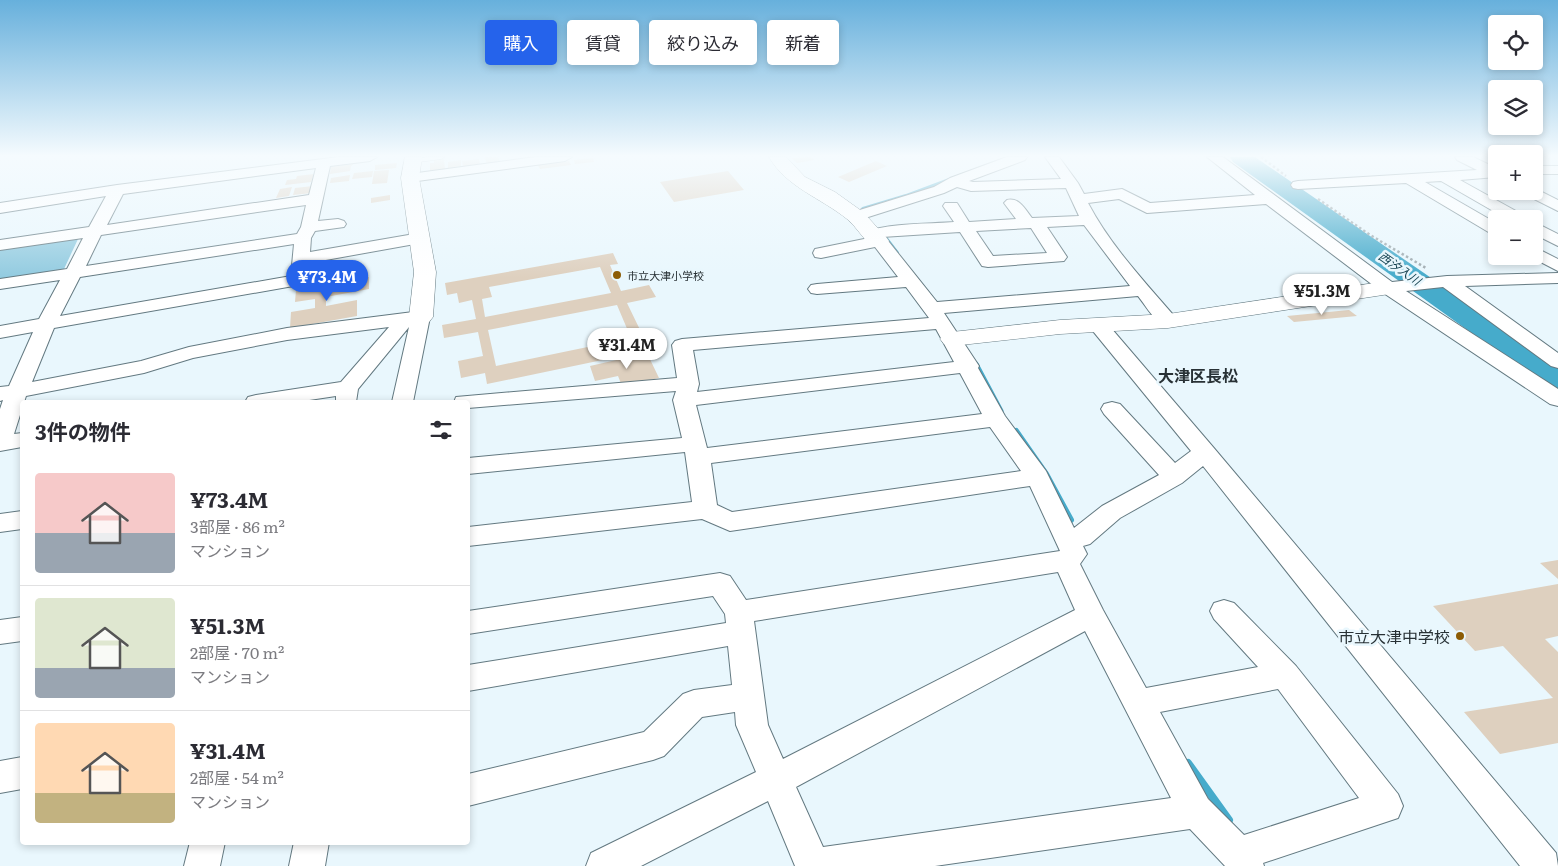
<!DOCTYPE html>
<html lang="ja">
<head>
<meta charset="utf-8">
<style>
	body { margin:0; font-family:Literata,"Noto Sans JP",serif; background:#f7f7f7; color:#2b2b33; height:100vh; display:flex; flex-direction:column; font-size:19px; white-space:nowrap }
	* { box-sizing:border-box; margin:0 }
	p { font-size:16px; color:#7c7c81 }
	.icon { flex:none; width:28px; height:28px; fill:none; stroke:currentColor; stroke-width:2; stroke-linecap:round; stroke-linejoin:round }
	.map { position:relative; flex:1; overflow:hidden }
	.panel { position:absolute; left:20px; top:400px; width:450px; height:445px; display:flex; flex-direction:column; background:#fff; border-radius:5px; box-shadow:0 2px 8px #0003 }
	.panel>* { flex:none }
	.guide { position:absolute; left:485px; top:20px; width:475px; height:45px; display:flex; gap:10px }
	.tools { position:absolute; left:1488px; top:15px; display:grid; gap:10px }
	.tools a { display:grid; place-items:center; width:55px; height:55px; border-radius:5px; background:#fff; box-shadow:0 2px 8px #0003; font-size:25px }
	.price { position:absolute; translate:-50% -42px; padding:0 11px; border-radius:18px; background:#fff; color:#222; font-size:16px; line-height:32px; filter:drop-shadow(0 1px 2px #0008) }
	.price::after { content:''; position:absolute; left:50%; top:30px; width:15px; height:11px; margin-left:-8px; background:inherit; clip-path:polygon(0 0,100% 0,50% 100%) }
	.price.active { background:#2563eb; color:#fff }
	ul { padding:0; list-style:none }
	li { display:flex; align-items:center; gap:15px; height:125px; padding:0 15px }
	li+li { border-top:1px solid #e1e1e2 }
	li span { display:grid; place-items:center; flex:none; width:140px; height:100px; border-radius:5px; color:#555 }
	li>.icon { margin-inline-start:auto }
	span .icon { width:60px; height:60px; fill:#fffc; stroke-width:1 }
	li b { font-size:21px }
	h2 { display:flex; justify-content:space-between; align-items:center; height:60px; padding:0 15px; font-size:21px }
	.pill { padding:0 18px; border-radius:5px; background:#fff; box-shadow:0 2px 8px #0003; font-size:18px; line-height:45px }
	.pill.active { background:#2563eb; color:#fff }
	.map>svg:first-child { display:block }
</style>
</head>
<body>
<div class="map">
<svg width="1558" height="866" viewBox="0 0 1558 866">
	<rect width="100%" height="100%" fill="#e9f7fd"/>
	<path fill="#92cbe0" d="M72 238 78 239 64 269 54 274 0 282V248Z"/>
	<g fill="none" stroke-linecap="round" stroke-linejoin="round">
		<path stroke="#46abcb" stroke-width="4" d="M863 209 906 196 1010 157
			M884 236 897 253"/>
		<path stroke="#46abcb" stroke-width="5" d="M976 364 1001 411"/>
		<path stroke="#46abcb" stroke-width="6" d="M1016 431 1046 474 1071 520"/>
		<path stroke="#46abcb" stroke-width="8" d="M1188 763 1229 820"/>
		<path fill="#46abcb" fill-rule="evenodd" d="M1230 157H1255L1558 365V390L1547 387 1233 162Z"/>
	</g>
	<path fill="#ded0bf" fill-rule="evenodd" d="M485 157H498L500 162 487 164Z
		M810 157 814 160 797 163 792 158Z
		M593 158 594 162 575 164 574 160Z
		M444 159 445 170 430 171V163H434V160Z
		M479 159 480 165 463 167 462 161Z
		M461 160V166L448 168V162Z
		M569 161 571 165 540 169 538 165Z
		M876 161 887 166 849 182 838 177Z
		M397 163 396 168 375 170V165Z
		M354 164 351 166 350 171 330 174 331 167Z
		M389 170 387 183 372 184 374 171Z
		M373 171 372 177 352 179 354 173Z
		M728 171 744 190 674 202 660 182Z
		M314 174 311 182 285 185 287 180 296 179 297 176Z
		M350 175 349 181 330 183 331 178Z
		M313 186 312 193 293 195 295 188Z
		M292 187 289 196 276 198 280 189Z
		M390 195V200L371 203V198Z
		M613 253 618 264 610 265 621 291 649 285 656 297 627 303 643 336 649 334 655 349 487 384 485 373 461 378 458 361 483 356 478 332 444 338 442 325 476 319 472 300 459 303 457 293 447 295 445 283ZM600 267 611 293 485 317 482 299 492 297 489 287ZM617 305 631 338 496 366 488 330Z
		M369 277V289L326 297V306L357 300V316L290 328 291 312 315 308V299L295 302 296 290 316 286V281L326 279V285Z
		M1349 310 1357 316 1294 322 1287 316Z
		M647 353 659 378 622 386 618 376 595 381 590 366Z
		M1558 560V579L1540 563Z
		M1558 584V636L1545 639 1558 652V743L1500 754 1464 712 1553 698 1503 646 1475 651 1433 606Z"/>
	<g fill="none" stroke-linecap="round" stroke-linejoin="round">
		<defs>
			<path id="service" d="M427 157H445L441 159 412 163 408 161Z"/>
			<path id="minor" d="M339 157H377L370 161 330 166 318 221 338 219 344 221 346 224 344 227 315 231 311 238 310 252 420 233 426 234 428 238 426 242 309 263 308 280 305 284 299 285 54 328 32 382 141 361 189 347 287 328 421 311 428 313 430 317 413 402H392L409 327 358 389 356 402H336V396L296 402H245L248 397 256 395 341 382 389 327 287 340 193 358 144 373 26 396 14 434 22 433V447L0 451V409L3 400 0 401V387L9 386 33 332 0 338V326L39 319 60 280 0 289V279L67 269 83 238 0 250V240L89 227 106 196 0 213V203L117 185ZM316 168 309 195 107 225 123 194ZM306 205 301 227 297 234 86 266 101 235ZM294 244 291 276 60 316 80 277Z
				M535 157H572L565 161 410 182 405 181 403 178 405 175 410 174Z
				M1007 157H1027L1025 160 969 181 973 182 1061 179 1045 157H1059L1078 183 1084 194 1122 189 1150 203 1255 195 1207 157H1223L1392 282 1447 276 1558 273V283L1465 286 1558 353V368L1551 366 1443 287 1406 291 1558 389V406L1550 404 1382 292 1266 204 1147 213 1119 199 1088 203C1110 245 1144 281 1175 317L1178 321 1175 325C1157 329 1148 308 1138 296L944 313 979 366 978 368 1005 416 1046 471 1074 528 1102 506 1159 475 1104 414 1101 409 1104 404 1112 402 1120 404 1175 463 1191 451 1088 325 1091 321 1098 319 1105 321 1213 447 1556 853 1558 866H1520L1203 466 1182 483 1120 518 1090 544 1083 546 1087 554 1080 564 1103 610 1146 688 1258 667 1214 619 1210 611 1214 603 1224 600 1234 603 1296 666 1398 794 1403 806 1398 818 1263 863 1264 866H1225L1190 829 935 866H795L768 801 641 866H586L591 853 756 772 736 725 735 712 702 717 664 756 653 760 468 806V774L644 732 683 694 694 690 732 685 728 646 468 691V665L726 623 725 614 713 596 468 634V611L720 573 730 576 746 600 1060 551 1030 486 730 531 702 519 468 546V527L692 502 685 452 468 474V458L682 438 673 400 676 391 468 408V402H454L456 397 677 378 672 345 675 341 682 339 929 318 906 287 817 294 811 293 808 289 811 285 817 284 898 277 875 247 821 258 815 257 813 253 815 249 869 238 864 234 866 231C895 223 925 224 954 222L943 206 945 203H957L969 222 1016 219 1004 203 1007 200C1019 197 1025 209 1032 218L1079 216 1066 188 971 191 957 187 944 193 862 219H850L848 216 850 213 934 187 950 178ZM1084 225 1130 286 937 302 885 237H882L960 232 982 266 988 267 1064 261 1067 257 1047 227ZM1031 228 1047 253 993 256 976 231ZM936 329 954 362 697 392 699 384 693 350ZM960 373 982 414 707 448 696 405ZM990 427 1021 471 732 512 717 505 711 463ZM1058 572 1075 610 783 759 768 725 754 621ZM1085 631 1171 798 823 847 796 787ZM1278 689 1359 798 1244 835 1208 799 1160 712Z
				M1455 157H1473L1496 168V177L1460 180 1525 216 1527 219H1507L1441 181 1425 182 1496 223V235L1490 233 1406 183 1298 189 1293 188 1291 185 1293 182 1298 181 1477 170 1457 160Z
				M1534 166H1558V174H1534Z
				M1534 188 1558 200V211L1524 194 1522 191H1534Z
				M1534 222 1558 234V246L1534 234Z
				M1534 247 1558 259V271L1529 256H1534Z
				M22 511V529L0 532V514Z
				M22 617V641L0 644V620Z
				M22 757V789L0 793V761Z
				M190 842H225L220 866H184Z
				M294 842H329L325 866H289Z"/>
			<path id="tertiary" d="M405 157H422L419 178 436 272 433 317 429 322 421 324 413 322 409 317 414 272 401 178Z
				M769 157H786L805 177 835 192 863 212 886 237 889 241 886 245C881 247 876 248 871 245 862 238 856 226 847 219 821 198 786 187 769 157Z
				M1388 281 1396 283 1399 288 1396 293 1168 328 1060 334 952 346 944 344 940 339 944 334 952 332 1060 320 1168 314Z"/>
		</defs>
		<use href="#service" stroke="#637981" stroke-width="1"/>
		<use href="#minor" stroke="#637981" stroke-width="2"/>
		<use href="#tertiary" stroke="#637981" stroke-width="1"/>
		<path stroke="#9eaaaf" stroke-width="2.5" stroke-dasharray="2.5 2.5" stroke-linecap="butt" d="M1261 157 1286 176
			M1318 199 1370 235 1426 268"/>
		<use href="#service" fill="#fff" fill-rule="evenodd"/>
		<use href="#minor" fill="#fff" fill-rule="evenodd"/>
		<use href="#tertiary" fill="#fff" fill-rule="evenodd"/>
	</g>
	<linearGradient id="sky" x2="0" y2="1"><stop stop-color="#67b0dc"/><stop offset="0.56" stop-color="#f5fbfe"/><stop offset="1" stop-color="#f5fbfe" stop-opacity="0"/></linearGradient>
	<rect width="1558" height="278" fill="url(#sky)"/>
	<g fill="#8c5c05" stroke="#e9f7fd" stroke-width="2">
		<circle cx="617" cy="275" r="5"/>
		<circle cx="1460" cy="636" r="5"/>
	</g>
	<g text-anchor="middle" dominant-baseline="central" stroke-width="5" stroke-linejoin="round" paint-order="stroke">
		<g font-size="11" fill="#283135" stroke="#e9f7fd" text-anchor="start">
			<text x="627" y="275">市立大津小学校</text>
		</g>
		<g font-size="12" font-style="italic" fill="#123f4d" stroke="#e9f7fd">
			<text transform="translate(1400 268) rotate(35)">西汐入川</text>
		</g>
		<g font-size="16" font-weight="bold" fill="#283135" stroke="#e9f7fd">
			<text x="1198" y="375">大津区長松</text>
		</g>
		<g font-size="16" fill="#283135" stroke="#e9f7fd" text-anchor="end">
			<text x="1450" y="636">市立大津中学校</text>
		</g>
	</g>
</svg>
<div class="tools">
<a><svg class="icon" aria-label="locate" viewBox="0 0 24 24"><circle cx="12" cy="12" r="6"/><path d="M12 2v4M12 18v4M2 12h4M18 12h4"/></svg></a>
<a><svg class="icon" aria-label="layers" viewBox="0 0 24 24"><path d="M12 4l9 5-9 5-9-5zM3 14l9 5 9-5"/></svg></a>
<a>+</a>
<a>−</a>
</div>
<b class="price active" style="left:327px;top:302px">¥73.4M</b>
<b class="price" style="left:1322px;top:316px">¥51.3M</b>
<b class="price" style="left:627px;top:370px">¥31.4M</b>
<div class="guide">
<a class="pill active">購入</a>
<a class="pill">賃貸</a>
<a class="pill">絞り込み</a>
<a class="pill">新着</a>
</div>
<section class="panel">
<h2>3件の物件<svg class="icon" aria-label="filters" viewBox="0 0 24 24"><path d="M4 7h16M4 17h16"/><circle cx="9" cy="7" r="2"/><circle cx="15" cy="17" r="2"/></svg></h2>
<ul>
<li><span style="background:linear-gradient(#f6c9c9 60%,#9aa5b1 0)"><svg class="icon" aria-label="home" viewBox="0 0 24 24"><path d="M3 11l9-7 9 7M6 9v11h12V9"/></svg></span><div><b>¥73.4M</b><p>3部屋 · 86 m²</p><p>マンション</p></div></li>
<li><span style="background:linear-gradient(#dfe7d0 70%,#9aa5b1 0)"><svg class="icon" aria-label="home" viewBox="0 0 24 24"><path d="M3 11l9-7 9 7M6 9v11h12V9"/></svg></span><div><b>¥51.3M</b><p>2部屋 · 70 m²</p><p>マンション</p></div></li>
<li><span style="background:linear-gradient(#ffd9b3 70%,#c2b280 0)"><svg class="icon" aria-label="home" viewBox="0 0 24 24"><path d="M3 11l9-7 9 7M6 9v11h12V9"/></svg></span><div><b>¥31.4M</b><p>2部屋 · 54 m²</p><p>マンション</p></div></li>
</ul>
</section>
</div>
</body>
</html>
